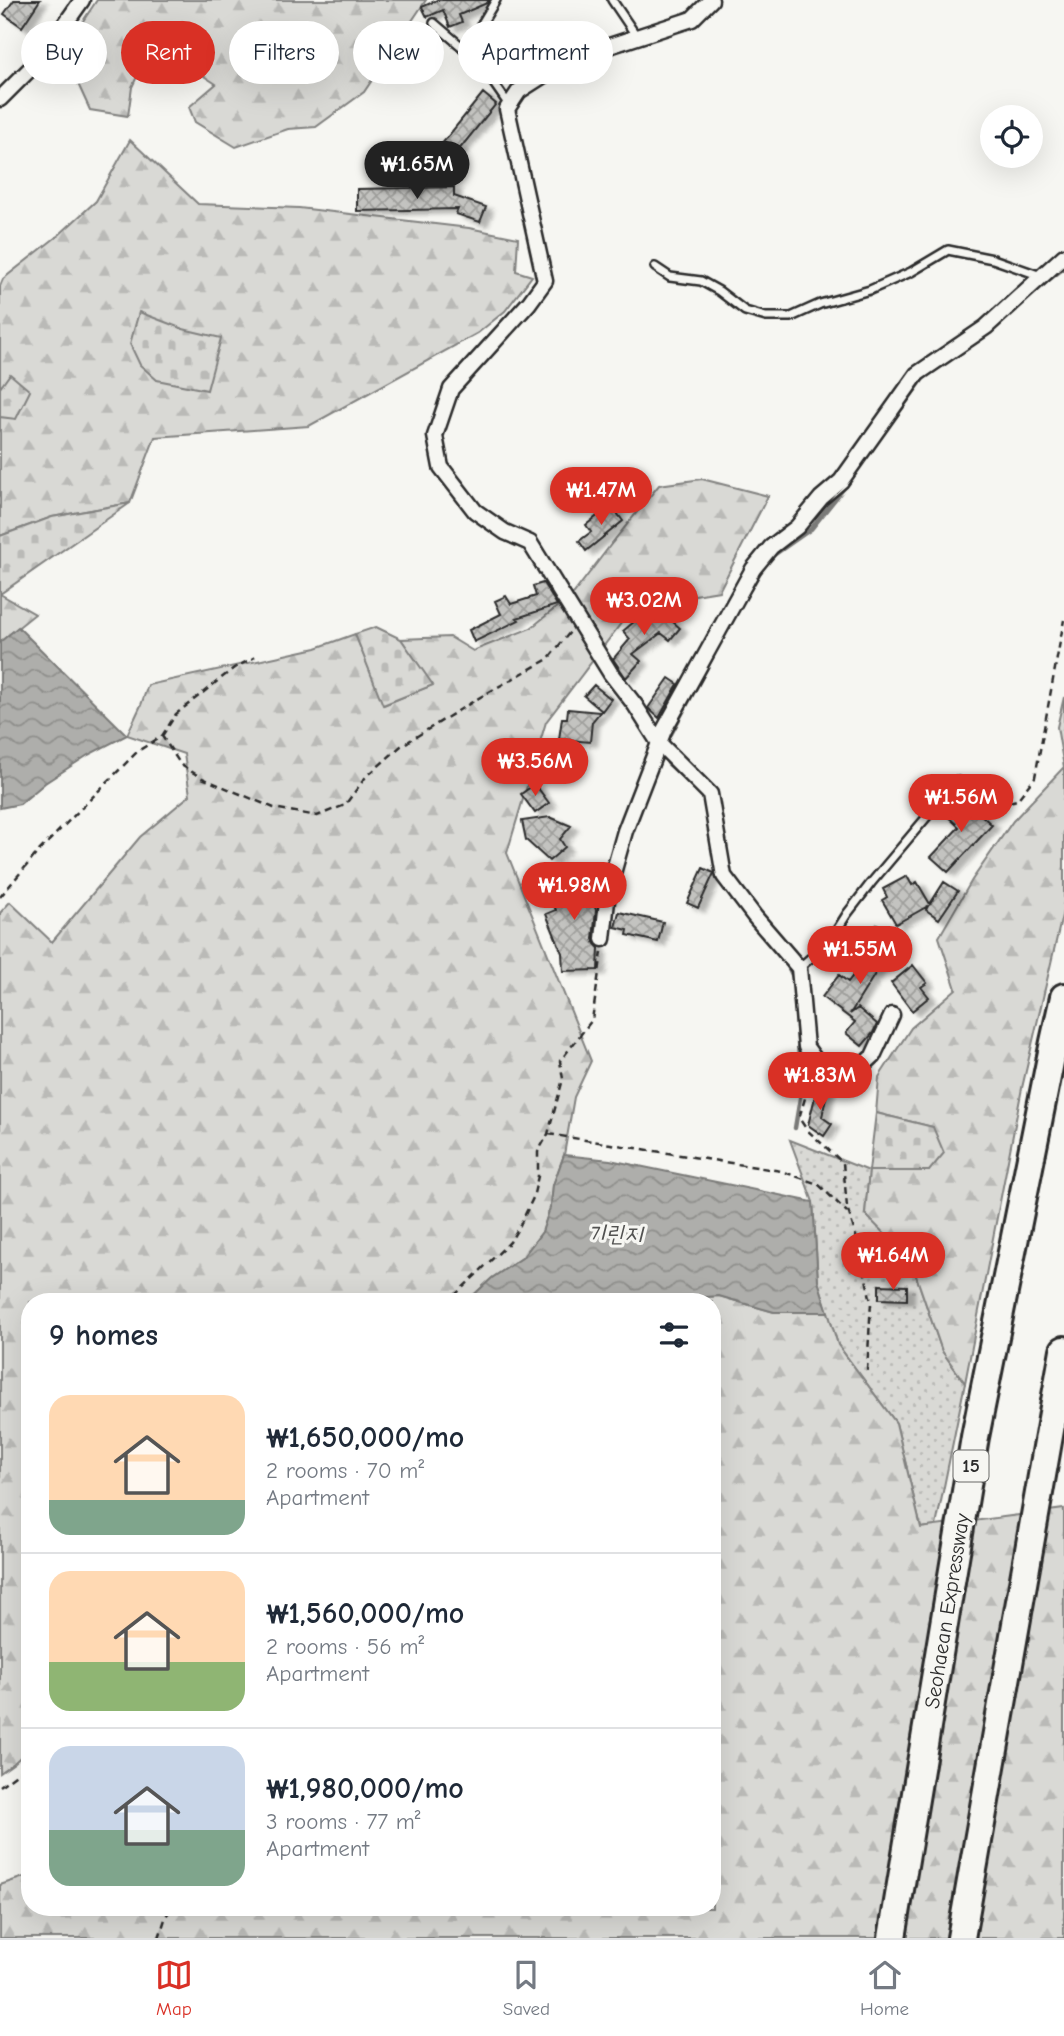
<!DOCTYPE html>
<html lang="en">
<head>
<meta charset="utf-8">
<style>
	body { margin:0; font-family:"Comic Neue","Poor Story",sans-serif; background:#f6f6f7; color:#1f2937; height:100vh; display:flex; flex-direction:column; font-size:26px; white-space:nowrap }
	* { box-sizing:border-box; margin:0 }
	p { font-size:23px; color:#747a83 }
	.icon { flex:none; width:38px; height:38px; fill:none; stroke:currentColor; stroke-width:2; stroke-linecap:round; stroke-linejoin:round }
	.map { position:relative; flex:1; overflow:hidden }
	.panel { position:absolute; left:21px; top:1293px; width:700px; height:623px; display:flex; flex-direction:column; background:#fff; border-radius:28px; box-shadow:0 7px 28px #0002 }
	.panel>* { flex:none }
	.hud { position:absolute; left:21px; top:21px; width:700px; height:63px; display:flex; gap:14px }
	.controls { position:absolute; left:980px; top:105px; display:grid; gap:14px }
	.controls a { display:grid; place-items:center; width:63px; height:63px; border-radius:50%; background:#fff; box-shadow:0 7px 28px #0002; font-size:35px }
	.price { position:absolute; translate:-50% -60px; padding:0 16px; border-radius:24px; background:#d93025; color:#fff; font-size:23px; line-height:46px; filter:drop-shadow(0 2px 4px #0008) }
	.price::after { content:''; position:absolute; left:50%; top:42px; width:21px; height:16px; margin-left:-10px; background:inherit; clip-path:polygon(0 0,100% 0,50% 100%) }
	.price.current { background:#222; color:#fff }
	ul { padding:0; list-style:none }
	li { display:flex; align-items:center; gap:21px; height:175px; padding:0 28px }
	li+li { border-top:2px solid #e0e1e3 }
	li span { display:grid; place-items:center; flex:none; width:196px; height:140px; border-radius:21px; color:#555 }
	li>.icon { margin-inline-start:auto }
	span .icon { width:84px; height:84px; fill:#fffc; stroke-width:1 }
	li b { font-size:30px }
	h2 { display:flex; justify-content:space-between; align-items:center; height:84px; padding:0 28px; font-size:30px }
	.tag { padding:0 24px; border-radius:32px; background:#fff; box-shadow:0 7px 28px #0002; font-size:24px; line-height:63px }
	.tag.current { background:#d93025; color:#fff }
	.tab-bar { display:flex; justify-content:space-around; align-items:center; height:98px; border-top:2px solid #e0e1e3; background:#fff; font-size:19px; color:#747a83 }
	.tab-bar a { display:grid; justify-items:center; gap:4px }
	.tab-bar .current { color:#d93025 }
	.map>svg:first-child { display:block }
</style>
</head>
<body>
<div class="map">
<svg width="1064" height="1938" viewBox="0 0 1064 1938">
	<defs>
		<pattern id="grass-dots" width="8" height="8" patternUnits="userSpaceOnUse" patternTransform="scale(1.75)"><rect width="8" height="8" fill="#d9d9d5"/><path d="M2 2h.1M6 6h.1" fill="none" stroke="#babab7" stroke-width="1.8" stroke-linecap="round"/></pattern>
		<pattern id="forest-firs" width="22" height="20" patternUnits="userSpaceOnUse" patternTransform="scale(1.75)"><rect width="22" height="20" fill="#d9d9d5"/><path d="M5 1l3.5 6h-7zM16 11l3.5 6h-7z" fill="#babab7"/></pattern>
		<pattern id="cemetery-stones" width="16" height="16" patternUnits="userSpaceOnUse" patternTransform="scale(1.75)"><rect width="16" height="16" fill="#d9d9d5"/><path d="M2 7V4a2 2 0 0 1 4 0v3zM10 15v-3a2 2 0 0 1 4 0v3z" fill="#babab7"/></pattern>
		<pattern id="water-waves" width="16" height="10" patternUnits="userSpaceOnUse" patternTransform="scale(1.75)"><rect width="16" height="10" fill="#aeaeab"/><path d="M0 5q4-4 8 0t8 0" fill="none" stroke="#8e8e8b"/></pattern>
		<pattern id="building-cross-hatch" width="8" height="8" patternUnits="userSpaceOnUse" patternTransform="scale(1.75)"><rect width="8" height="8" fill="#c3c3c0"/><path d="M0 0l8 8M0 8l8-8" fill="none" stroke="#9f9f9c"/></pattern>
		<filter id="shadow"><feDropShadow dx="7" dy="4" stdDeviation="2" flood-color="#0004"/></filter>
	</defs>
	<rect width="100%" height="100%" fill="#f6f6f2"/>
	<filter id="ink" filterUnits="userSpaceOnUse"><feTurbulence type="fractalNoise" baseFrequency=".0143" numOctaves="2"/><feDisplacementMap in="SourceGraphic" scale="14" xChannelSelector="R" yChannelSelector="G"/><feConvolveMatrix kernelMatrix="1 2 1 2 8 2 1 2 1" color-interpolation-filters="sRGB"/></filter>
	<g filter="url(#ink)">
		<path fill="url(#grass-dots)" stroke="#828280" stroke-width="2" d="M790 1140 869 1171 865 1214 911 1261 942 1351 965 1383 936 1526 921 1528 896 1423 838 1345 818 1281 813 1202Z"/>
		<path fill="url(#forest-firs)" stroke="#828280" stroke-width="2" d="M97 0H426L364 92 316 127 288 129 236 147 195 122 189 107 216 84 153 43 132 87 128 116 90 110 63 51Z
			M130 140 198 204 299 208 469 228 518 238 516 271 532 276 505 311 478 333 309 426 155 437 130 503 52 517 0 536V286L3 279 60 234 96 201Z
			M702 479 768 496 719 591 635 605 546 722 507 853 591 1061 574 1097 564 1155 553 1185 551 1205 542 1232 522 1258 492 1278 466 1302H30V1748L14 1763 0 1773V913L10 902 52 942 140 837 190 795 184 754 127 735 141 705 148 685 316 648 355 634 384 705 432 685 401 639 450 637 473 651 531 628 574 593 612 543 659 485Z
			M0 594 35 614 0 642Z
			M1064 697V907L1022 1088 965 1383 942 1351 911 1261 865 1214 869 1171H929L933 1127 876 1113 879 1077 911 1028 956 989 939 937 972 880 1013 821 1064 767 1057 727Z
			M719 1296 774 1312H828L838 1345 896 1423 921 1528 1064 1509V1938H0V1885L30 1875V1908H712V1302H662L667 1300Z"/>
		<path fill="url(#cemetery-stones)" stroke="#828280" stroke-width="2" d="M139 312 183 329 221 338 207 390 157 380 140 365 130 344Z
			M10 374 30 391 16 419 0 417V388Z
			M130 503 0 594V536L52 517Z
			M376 627 401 639 433 685 383 705 355 634Z
			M876 1113 933 1127 944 1153 929 1171H869Z"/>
		<path fill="url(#water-waves)" stroke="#7a7a78" stroke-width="2" d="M18 627 127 735 88 755 45 783 20 804 0 808V642Z
			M564 1155 610 1160 813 1202 818 1281 828 1312H774L719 1296 667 1300 662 1302H466L492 1278 522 1258 542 1232 551 1205 553 1185Z"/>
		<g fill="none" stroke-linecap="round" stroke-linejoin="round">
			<path stroke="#7a7a78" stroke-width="4.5" d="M1042 285 1064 268
				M899 412 925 376
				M771 557 811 529 847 484
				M750 589 763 567
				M671 734 712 658
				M668 763 680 774
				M787 964 795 981
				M795 1128 801 1092 796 1008"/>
		</g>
		<path fill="url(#building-cross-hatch)" stroke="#2b2b2b" stroke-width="2" filter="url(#shadow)" d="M14 0H40L22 27 4 14Z
			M437 0H489L487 3 459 15 462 22 450 27 443 10 427 17 422 7Z
			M483 93 496 104 445 167 432 156Z
			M454 187V196L486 207 480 222 456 214 458 209 357 211V189Z
			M611 505 623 521 586 551 579 541 591 532 586 525Z
			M543 583 557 605 517 618 519 620 474 642 469 630 501 614 495 601 506 596 511 604 536 596 533 586Z
			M654 605 680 628 670 640 661 633 633 654 641 661 626 678 613 659 630 639 623 631Z
			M669 678 678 684 659 718 648 708Z
			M594 685 611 699 602 711 584 696Z
			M568 709 600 712 592 722 590 742 559 739 562 718H567Z
			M535 784 549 803 535 813 521 794Z
			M961 796 992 825 948 872 931 857 959 827 944 813Z
			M550 817 571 826 560 839 565 847 549 861 526 840 522 821Z
			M703 868 714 873 698 908 687 903Z
			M582 870 596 910 593 939 595 944 599 948 598 970 563 971 562 953 546 914 556 910 545 885Z
			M907 876 912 885 917 882 930 904 944 882 958 891 939 919 926 910 928 906 896 924 882 900 887 897 883 889Z
			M619 912 663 922 658 942 627 935 628 930 615 927Z
			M877 924 892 933 884 946 890 950 850 1014 858 1008 877 1024 873 1033 862 1046 846 1033 855 1022 822 997 839 975 848 982 864 960 861 958 864 952 861 950Z
			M913 965 927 983 921 987 929 997 912 1011 891 983Z
			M818 1085 828 1087 822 1117 832 1124 824 1136 808 1125Z
			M879 1285 907 1286V1300L879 1299Z"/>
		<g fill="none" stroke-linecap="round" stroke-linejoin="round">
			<defs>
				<path id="service" d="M612 0 637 37
					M434 23 461 46 486 72 509 105
					M473 59 480 42 481 25 496 0
					M655 267 670 277 701 281 719 291 745 311 766 317H791L820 304 870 290 911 272 948 250 993 259 1041 276
					M799 968 830 941 847 914 871 883 957 781 970 784 999 804"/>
				<path id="minor" d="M711 0 692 19 591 52 544 75 519 91 507 109 545 281 529 303 451 389 435 436 441 467 475 511 505 532 530 543 611 674 635 705 659 743 710 794 724 876 755 917 799 968 806 1047 816 1061 836 1073 853 1075 873 1056 892 1015
					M0 99 42 57 82 0
					M603 939 608 891 625 831 664 730 753 569 771 547 797 527 821 498 841 481 917 374 986 327 1064 256"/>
				<path id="motorway" d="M892 1938 975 1437 1054 1042 1064 997
					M961 1938 1064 1350"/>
			</defs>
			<use href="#service" stroke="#2b2b2b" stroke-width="12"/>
			<use href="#minor" stroke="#2b2b2b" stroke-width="19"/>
			<use href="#motorway" stroke="#2b2b2b" stroke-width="32"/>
			<path stroke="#2b2b2b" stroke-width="2.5" stroke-dasharray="7 5" stroke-linecap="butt" d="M162 736 176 714 234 668 255 657
				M1009 802 1017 800 1035 777 1064 620
				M0 897 38 852 138 751 162 736 181 765 202 778 274 808 317 816 345 805 365 778 401 746 482 696 548 659 570 632
				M808 1075 809 1085 799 1118 807 1130 843 1163 847 1207 859 1246 871 1302 867 1371
				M548 1134 781 1171 818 1184 847 1212
				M444 1302 454 1296 510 1242 520 1225 533 1198 538 1176V1152L548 1134 563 1079 560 1061 592 1020 602 952
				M0 1786 30 1764
				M159 1938 166 1916 172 1908"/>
			<use href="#service" stroke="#f6f6f2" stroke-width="7"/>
			<use href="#minor" stroke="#f6f6f2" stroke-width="14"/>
			<use href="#motorway" stroke="#f6f6f2" stroke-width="26"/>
		</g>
	</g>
	<g text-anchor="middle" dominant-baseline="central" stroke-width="6" stroke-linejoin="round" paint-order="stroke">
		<rect fill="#f6f6f2" stroke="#686867" stroke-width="2" x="953.5" y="1450.5" width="35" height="31" rx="5"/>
		<g font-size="19" font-weight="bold" fill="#2b2b2b">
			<text x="971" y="1466">15</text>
		</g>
		<g font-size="21" fill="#2b2b2b" stroke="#f6f6f2">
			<text transform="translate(947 1611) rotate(-81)">Seohaean Expressway</text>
		</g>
		<g font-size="23" font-style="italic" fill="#525251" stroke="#f6f6f2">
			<text x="615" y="1233">기린지</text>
		</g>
	</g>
</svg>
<div class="controls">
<a><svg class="icon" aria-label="locate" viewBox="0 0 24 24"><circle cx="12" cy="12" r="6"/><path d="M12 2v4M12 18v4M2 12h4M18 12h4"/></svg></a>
</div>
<b class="price current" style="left:417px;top:201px">₩1.65M</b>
<b class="price" style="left:601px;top:527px">₩1.47M</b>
<b class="price" style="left:644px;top:637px">₩3.02M</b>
<b class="price" style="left:535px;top:798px">₩3.56M</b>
<b class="price" style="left:961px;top:834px">₩1.56M</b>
<b class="price" style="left:574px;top:922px">₩1.98M</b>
<b class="price" style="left:860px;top:986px">₩1.55M</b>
<b class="price" style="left:820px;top:1112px">₩1.83M</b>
<b class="price" style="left:893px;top:1292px">₩1.64M</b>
<div class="hud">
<a class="tag">Buy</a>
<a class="tag current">Rent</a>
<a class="tag">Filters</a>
<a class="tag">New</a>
<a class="tag">Apartment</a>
</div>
<section class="panel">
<h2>9 homes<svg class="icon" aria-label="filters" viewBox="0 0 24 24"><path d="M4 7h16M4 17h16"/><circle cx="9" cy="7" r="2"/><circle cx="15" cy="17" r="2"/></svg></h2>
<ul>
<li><span style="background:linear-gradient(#ffd9b3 75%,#7fa58c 0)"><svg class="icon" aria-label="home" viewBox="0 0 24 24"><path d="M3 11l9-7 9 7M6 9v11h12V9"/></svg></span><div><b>₩1,650,000/mo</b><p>2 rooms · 70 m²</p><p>Apartment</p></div></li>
<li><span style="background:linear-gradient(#ffd9b3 65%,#8fb573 0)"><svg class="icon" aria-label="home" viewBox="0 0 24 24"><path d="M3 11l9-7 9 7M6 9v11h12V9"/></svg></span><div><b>₩1,560,000/mo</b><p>2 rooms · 56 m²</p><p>Apartment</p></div></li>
<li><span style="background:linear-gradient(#c9d6e8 60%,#7fa58c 0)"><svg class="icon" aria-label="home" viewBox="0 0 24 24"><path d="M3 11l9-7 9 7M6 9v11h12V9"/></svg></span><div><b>₩1,980,000/mo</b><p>3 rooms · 77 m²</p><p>Apartment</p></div></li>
</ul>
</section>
</div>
<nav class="tab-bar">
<a class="current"><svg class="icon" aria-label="map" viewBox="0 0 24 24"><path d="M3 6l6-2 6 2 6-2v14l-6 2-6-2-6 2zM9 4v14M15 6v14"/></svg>Map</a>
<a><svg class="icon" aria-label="saved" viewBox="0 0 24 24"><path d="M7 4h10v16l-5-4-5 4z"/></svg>Saved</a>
<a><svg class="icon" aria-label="home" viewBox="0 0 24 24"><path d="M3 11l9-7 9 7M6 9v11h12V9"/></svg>Home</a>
</nav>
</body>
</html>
